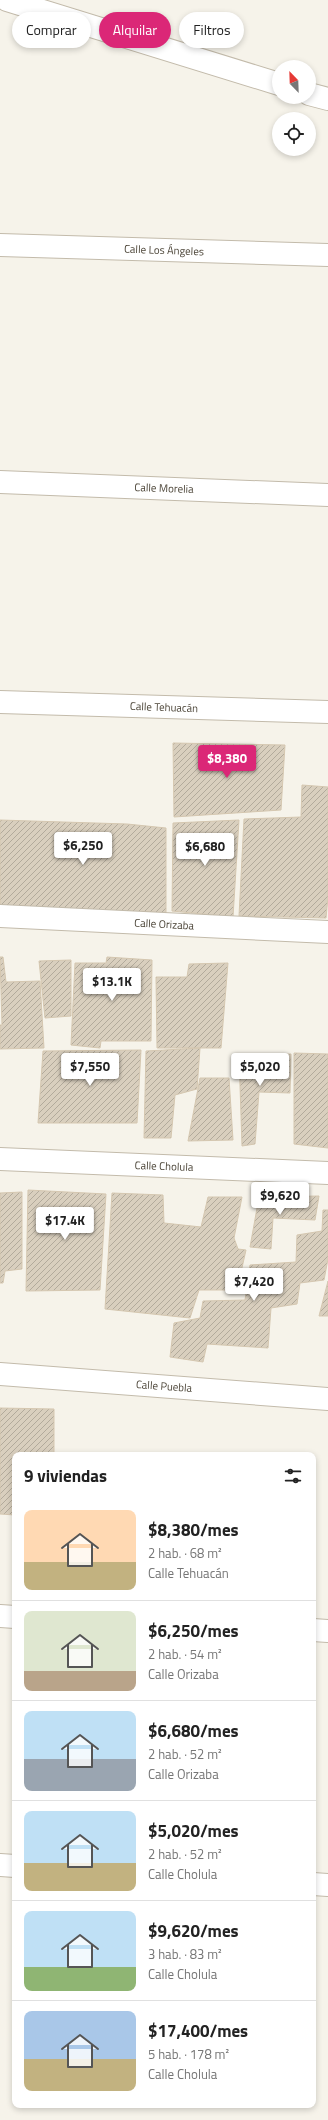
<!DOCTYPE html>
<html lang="es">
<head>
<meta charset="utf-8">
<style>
	body { margin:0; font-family:"Titillium Web",sans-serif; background:#f2f2f2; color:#222; height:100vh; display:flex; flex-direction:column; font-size:15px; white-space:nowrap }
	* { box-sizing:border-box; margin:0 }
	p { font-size:13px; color:#767676 }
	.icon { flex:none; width:22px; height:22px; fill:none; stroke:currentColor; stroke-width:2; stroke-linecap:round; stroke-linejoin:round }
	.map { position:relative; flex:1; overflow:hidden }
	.details { position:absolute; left:12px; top:1452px; width:304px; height:656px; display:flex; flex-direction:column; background:#fff; border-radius:8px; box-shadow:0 2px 6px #0003 }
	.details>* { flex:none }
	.hud { position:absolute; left:12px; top:12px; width:304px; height:36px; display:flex; gap:8px }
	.needle { width:26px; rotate:337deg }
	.tools { position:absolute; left:272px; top:60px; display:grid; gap:8px }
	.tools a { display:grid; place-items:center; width:44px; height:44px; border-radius:50%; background:#fff; box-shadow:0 2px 6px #0003; font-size:20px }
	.price { position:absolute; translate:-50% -34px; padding:0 9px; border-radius:4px; background:#fff; color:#222; font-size:13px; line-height:26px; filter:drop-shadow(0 1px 2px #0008) }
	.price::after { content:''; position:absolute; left:50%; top:24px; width:12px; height:9px; margin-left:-6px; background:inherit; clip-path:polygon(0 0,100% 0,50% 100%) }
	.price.current { background:#db2777; color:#fff }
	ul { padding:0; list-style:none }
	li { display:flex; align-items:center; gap:12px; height:100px; padding:0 12px }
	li+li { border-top:1px solid #e0e0e0 }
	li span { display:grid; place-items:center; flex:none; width:112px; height:80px; border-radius:8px; color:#555 }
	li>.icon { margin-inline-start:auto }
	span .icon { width:48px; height:48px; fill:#fffc; stroke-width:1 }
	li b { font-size:17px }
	h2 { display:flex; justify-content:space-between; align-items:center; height:48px; padding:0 12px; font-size:17px }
	.pill { padding:0 14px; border-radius:18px; background:#fff; box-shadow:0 2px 6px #0003; font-size:14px; line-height:36px }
	.pill.current { background:#db2777; color:#fff }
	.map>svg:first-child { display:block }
</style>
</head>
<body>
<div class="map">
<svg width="328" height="2120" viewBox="0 0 328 2120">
	<defs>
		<pattern id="building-hatch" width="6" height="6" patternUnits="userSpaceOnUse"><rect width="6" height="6" fill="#d9cfbe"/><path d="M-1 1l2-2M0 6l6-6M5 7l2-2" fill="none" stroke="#b2aa9b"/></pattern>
	</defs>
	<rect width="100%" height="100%" fill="#f6f3ea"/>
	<path fill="url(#building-hatch)" stroke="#d5c7b0" d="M173 743 285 745 281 810 174 817Z
		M302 785 328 787V897L326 918 239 916 244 819 301 817Z
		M0 820 127 824 166 828V913L0 905Z
		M239 820 233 917 172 911 173 823Z
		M0 957H3L6 982 40 981 44 1048 0 1049V1025H2Z
		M107 957 152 960 151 1041H101L100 1048 71 1045 75 963H106Z
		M71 960V1016L45 1018 39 961Z
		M228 963 221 1048H157L156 977H187L189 964Z
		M200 1048 197 1089 175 1095 171 1138H144L146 1051Z
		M141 1050 137 1123H38L43 1051Z
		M294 1053 328 1054V1148L294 1144Z
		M291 1054 290 1093 259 1092 255 1144 242 1146 239 1055Z
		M200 1078H229L233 1140 188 1141Z
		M28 1190 106 1194 100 1290 26 1291Z
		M22 1192V1269L5 1271 3 1283H0V1193Z
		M112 1193 163 1195 164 1223 201 1227 208 1197H242L234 1238 238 1249 246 1250 237 1290H199L190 1318 105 1309Z
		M319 1196 315 1220 273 1218 271 1249 250 1247 259 1197Z
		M323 1210H328V1259L324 1280 300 1283 297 1304 271 1308 268 1348 207 1344 203 1362 170 1357 174 1323 200 1318 203 1301 245 1300 250 1265 296 1262 297 1235 322 1231Z
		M328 1281V1316H319Z
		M0 1408 54 1409V1455H15V1515L0 1514Z"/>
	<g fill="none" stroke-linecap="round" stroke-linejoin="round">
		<defs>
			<path id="street" d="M7 0 279 84
				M309 94 328 99
				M0 245 328 255
				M0 482 328 495
				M0 702 328 712
				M0 916 328 932
				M0 1159 328 1173
				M0 1374 328 1399
				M0 1616 15 1617
				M313 1630 328 1631
				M0 1865 15 1866
				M313 1884 328 1885"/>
		</defs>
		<use href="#street" stroke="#c3bbab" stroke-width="24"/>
		<use href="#street" stroke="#fff" stroke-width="22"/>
	</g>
	<g text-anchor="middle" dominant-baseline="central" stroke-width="3" stroke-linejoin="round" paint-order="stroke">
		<g font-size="11" fill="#4b4437" stroke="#fff">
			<text transform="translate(164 250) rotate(2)">Calle Los Ángeles</text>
			<text transform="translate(164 488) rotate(2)">Calle Morelia</text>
			<text transform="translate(164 707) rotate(2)">Calle Tehuacán</text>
			<text transform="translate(164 924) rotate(3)">Calle Orizaba</text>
			<text transform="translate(164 1166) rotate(2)">Calle Cholula</text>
			<text transform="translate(164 1386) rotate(4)">Calle Puebla</text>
		</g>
	</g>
</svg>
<div class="tools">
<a><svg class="needle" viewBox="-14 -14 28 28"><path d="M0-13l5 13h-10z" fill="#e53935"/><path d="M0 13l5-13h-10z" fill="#767676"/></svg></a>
<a><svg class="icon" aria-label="locate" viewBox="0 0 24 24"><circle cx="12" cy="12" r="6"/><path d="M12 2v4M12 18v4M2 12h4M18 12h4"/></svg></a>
</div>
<b class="price current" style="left:227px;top:779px">$8,380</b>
<b class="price" style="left:83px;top:866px">$6,250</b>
<b class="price" style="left:205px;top:867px">$6,680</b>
<b class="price" style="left:112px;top:1002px">$13.1K</b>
<b class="price" style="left:90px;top:1087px">$7,550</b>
<b class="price" style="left:260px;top:1087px">$5,020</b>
<b class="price" style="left:280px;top:1216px">$9,620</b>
<b class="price" style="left:65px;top:1241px">$17.4K</b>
<b class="price" style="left:254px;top:1302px">$7,420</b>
<div class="hud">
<a class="pill">Comprar</a>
<a class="pill current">Alquilar</a>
<a class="pill">Filtros</a>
</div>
<section class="details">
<h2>9 viviendas<svg class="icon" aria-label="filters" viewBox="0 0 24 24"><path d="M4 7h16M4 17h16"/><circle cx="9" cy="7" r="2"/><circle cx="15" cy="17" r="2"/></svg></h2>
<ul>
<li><span style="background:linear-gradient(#ffd9b3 65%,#c2b280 0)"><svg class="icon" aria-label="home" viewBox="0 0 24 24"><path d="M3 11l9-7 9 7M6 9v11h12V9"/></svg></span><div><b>$8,380/mes</b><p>2 hab. · 68 m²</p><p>Calle Tehuacán</p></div></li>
<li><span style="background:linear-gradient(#dfe7d0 75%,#b9a48a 0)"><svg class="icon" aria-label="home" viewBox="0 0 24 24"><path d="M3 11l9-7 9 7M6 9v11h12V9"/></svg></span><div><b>$6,250/mes</b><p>2 hab. · 54 m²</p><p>Calle Orizaba</p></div></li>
<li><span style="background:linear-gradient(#bfe0f5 60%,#9aa5b1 0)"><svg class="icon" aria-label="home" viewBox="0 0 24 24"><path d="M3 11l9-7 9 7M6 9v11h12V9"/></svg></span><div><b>$6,680/mes</b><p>2 hab. · 52 m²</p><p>Calle Orizaba</p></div></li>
<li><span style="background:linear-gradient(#bfe0f5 65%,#c2b280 0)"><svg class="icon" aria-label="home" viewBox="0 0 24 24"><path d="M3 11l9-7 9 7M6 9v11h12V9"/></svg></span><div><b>$5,020/mes</b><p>2 hab. · 52 m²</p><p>Calle Cholula</p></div></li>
<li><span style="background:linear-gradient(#bfe0f5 70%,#8fb573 0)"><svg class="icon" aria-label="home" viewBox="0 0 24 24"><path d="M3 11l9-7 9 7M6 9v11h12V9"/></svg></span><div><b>$9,620/mes</b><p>3 hab. · 83 m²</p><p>Calle Cholula</p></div></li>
<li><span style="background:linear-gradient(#a9c7e8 60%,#c2b280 0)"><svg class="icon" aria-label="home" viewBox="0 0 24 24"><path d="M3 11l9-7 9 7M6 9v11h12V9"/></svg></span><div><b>$17,400/mes</b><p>5 hab. · 178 m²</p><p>Calle Cholula</p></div></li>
</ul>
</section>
</div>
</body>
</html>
